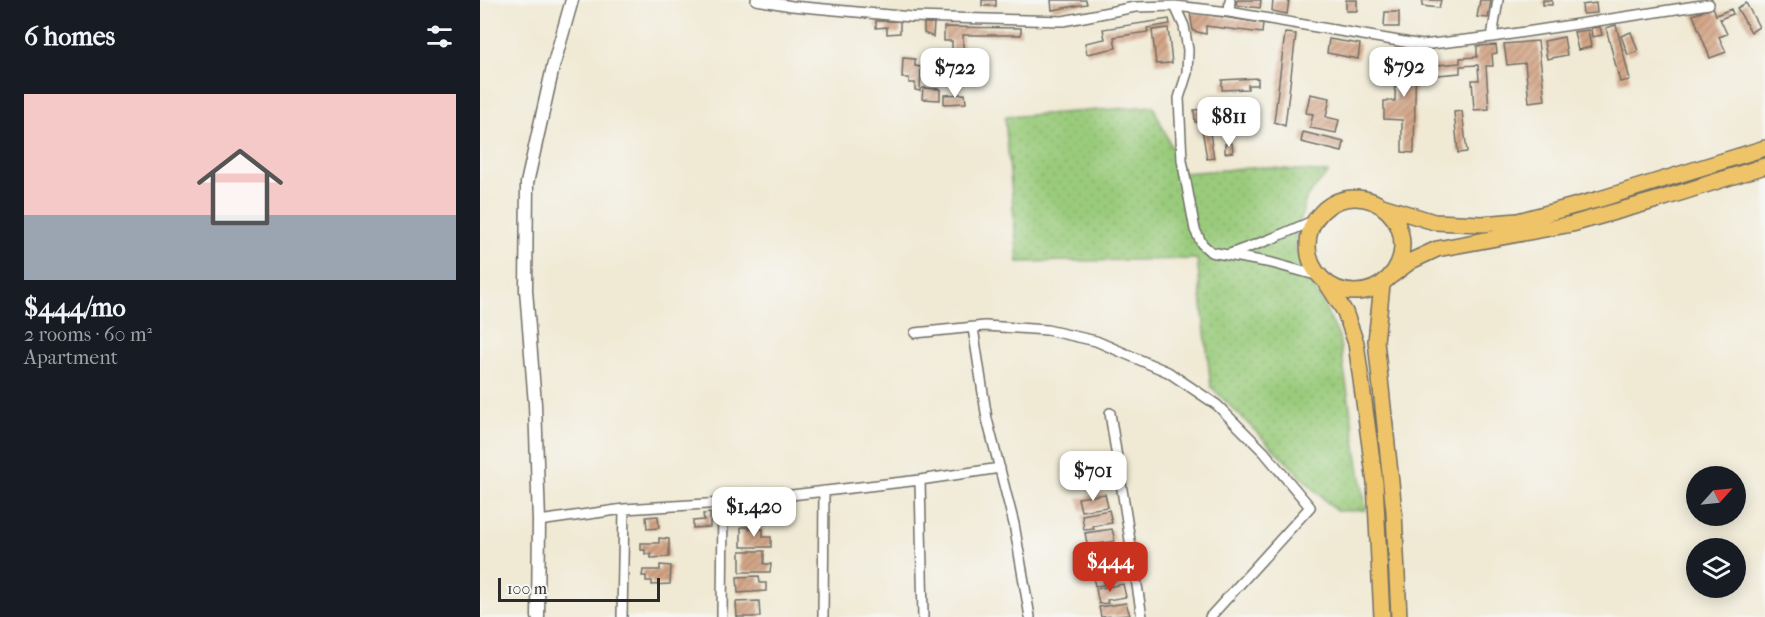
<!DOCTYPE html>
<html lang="en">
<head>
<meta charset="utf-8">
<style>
	body { margin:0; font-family:"IM FELL French Canon",serif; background:#20242c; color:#f1f3f6; height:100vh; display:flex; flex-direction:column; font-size:22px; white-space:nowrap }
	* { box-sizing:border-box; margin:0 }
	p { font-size:20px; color:#9ea1a6 }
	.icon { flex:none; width:33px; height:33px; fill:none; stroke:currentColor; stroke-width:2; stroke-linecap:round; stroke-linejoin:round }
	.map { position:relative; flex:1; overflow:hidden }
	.side { display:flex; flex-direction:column; background:#171b24; width:480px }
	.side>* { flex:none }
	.needle { width:39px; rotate:63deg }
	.fabs { position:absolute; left:1206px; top:466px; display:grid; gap:12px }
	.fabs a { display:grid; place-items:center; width:60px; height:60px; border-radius:50%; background:#171b24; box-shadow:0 3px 15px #0003; font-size:30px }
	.scale { position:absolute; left:18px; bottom:15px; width:162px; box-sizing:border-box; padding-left:6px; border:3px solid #2b2b2b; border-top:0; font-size:16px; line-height:21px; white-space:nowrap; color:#2b2b2b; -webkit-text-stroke:4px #f6f6f2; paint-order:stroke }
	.price { position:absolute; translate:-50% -51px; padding:0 14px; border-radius:12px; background:#fff; color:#222; font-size:20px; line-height:39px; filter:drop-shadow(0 2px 3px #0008) }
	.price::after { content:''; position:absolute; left:50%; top:36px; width:18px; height:14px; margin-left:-9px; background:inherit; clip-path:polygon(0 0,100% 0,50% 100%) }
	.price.selected { background:#c8321e; color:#fff }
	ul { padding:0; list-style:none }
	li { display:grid; align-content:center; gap:12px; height:318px; padding:0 24px }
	li span { display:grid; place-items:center; height:186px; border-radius:0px; color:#555 }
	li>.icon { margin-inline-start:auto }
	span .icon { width:108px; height:108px; fill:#fffc; stroke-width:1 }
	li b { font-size:26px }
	h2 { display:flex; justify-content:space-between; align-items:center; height:72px; padding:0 24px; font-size:26px }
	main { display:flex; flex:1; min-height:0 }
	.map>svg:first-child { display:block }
</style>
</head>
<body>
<main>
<section class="side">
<h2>6 homes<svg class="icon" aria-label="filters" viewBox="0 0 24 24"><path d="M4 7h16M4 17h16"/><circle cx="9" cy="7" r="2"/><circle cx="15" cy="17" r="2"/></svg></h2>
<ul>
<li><span style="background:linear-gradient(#f6c9c9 65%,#9aa5b1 0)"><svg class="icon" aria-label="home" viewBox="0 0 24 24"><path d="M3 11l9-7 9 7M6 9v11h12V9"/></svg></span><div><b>$444/mo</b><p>2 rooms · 60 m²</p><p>Apartment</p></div></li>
</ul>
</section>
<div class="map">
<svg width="1285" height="617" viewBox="0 0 1285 617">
	<defs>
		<pattern id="grass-dots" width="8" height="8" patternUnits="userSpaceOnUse" patternTransform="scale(1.5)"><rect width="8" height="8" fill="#9acb7b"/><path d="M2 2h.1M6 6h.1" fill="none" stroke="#85ae6a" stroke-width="1.8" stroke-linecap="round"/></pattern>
		<pattern id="building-hatch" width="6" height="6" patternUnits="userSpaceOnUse" patternTransform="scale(1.5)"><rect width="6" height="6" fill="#d4a586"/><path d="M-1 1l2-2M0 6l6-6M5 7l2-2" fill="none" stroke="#ac876e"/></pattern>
	</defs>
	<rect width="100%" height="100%" fill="#f6f6f2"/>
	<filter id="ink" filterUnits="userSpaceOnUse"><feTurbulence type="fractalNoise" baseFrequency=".0167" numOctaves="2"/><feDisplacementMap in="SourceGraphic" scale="12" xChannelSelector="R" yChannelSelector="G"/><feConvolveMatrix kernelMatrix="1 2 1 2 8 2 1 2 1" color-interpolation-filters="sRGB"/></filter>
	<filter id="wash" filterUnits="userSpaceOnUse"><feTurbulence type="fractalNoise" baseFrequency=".008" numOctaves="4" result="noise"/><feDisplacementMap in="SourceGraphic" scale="24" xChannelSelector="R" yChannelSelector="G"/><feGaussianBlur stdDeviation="1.35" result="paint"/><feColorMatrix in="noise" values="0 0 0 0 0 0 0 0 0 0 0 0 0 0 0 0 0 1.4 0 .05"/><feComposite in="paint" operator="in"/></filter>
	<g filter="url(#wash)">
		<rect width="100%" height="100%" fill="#f0e9d3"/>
		<path fill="url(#grass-dots)" stroke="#627b53" stroke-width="1.5" d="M673 106 703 173 783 167 848 173 826 198 814 246 859 337 886 510 856 511 731 387 717 259 538 262 525 117Z"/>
		<g id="blocks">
			<path fill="url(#building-hatch)" d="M502 0H516V6H502Z
				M571 0H606L607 4 572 10Z
				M757 0H781L780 8 756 5Z
				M793 0H809L807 14 792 11Z
				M866 0H877V11H866Z
				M943 0H961L959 8 942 6Z
				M1000 0H1011L1008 18 997 17Z
				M1063 0H1072V5H1063Z
				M1116 3 1117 13 1103 14 1102 5Z
				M1266 3 1279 27 1271 32 1257 8Z
				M1233 7 1236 15 1251 9 1253 14 1240 19 1247 34 1239 37 1246 52 1230 58 1213 15Z
				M710 12 783 23 782 33 726 26V34L713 31Z
				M905 12H919V27H904Z
				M689 19 690 24 667 28 668 32 634 37 636 48 607 54 605 43 625 39 623 29Z
				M396 21H420V33L407 34V27L396 28Z
				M444 23H454L453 37 444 33Z
				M1136 25 1150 80 1140 82 1126 28Z
				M464 27 541 28V35H483V56H472V41H464Z
				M1120 27 1122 35 1112 37 1111 28Z
				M688 28 692 63 676 64 672 30Z
				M1108 30 1111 47 1098 50 1094 32Z
				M1151 32 1158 51 1148 55 1141 36Z
				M805 33 816 34 805 126 794 122Z
				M1084 37 1087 55 1067 59 1064 41Z
				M849 39 880 44 878 59 847 53Z
				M1058 41 1065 100 1049 102 1045 63 1027 65 1024 44Z
				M1016 45 1017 53 1012 54 1013 66H1006L1009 109 994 110 992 80H999L998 65 980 66V73L947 76 946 66 980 63V58L997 57V46Z
				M916 51H936L934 153 922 152V120L904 119V101H915Z
				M423 58 435 59V66L441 67 440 91 435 90V83H429V78H422Z
				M474 60 476 66 465 68 464 62Z
				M778 78V85H768V89L742 90V80Z
				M443 88 460 89V100L442 99Z
				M485 94 486 103 464 104V95Z
				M830 94 850 98 846 117 859 120 856 133 830 128 833 114 826 113Z
				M726 109 727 121 715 122 714 110Z
				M982 111 987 152 978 153 974 112Z
				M729 127 734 158 727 159 722 129Z
				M823 132 864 142 862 152 821 142Z
				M752 143 753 152 745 153V144Z
				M625 494 628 507 601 511 598 498Z
				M287 502 288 522 256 523V512H264V504Z
				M629 510 632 523 613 526 614 529 604 530 602 515Z
				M230 513V527L213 528V521L224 520 223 514Z
				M178 516 179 528 167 529 166 517Z
				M261 527H269V529H283V537H291V547H261Z
				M632 529 635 541 617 544V547L608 549 605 533Z
				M179 538 189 539V557L171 558V554H165V550H161V543H179Z
				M635 547 638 560 620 563 621 566 611 568 608 552Z
				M260 551H284V564H291L290 572H260Z
				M180 565 191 566 190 584 172 585V581H166V576H162L163 570H180Z
				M639 566 642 579 624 582V585L615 586 612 571Z
				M279 576 280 583H286V591L258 593 257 577Z
				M643 584 646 597 627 600 628 603 619 604 616 589Z
				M279 601 280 617H257L256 602Z
				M646 603 650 615 621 617 619 607Z"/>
		</g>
	</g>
	<g filter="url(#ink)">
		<use href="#blocks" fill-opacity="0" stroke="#706e66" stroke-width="1.5"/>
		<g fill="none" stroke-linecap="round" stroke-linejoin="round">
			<defs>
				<path id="minor" d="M276 0 312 6 431 17 583 21 655 7 695 6 749 12 942 45 1012 37 1229 4
					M695 6 704 26 708 50 707 73 699 98 702 160 715 230 722 244 731 252 792 263 839 276
					M749 12 750 0
					M1012 37 1018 0
					M750 254 791 239 835 220
					M493 328 507 419 534 524 550 617
					M435 333 505 326 567 330 616 341 688 372 737 405 784 452 830 507 730 617
					M630 413 662 617
					M440 480 443 617
					M59 521 144 509 243 503 440 480 520 468
					M142 617 144 509
					M242 617 243 503
					M343 617 344 491"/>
				<path id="tertiary" d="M58 617 59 521 55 404 46 290 47 183 73 67 92 0"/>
				<path id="trunk" d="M828 245a47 47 0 1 1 94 0a47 47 0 1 1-94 0Z
					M899 205 954 222 1002 224 1038 221 1120 199 1285 148
					M911 276 931 261 957 249 1092 224 1184 198 1285 166
					M847 284 865 312 876 343 895 483 902 617
					M902 285 896 341 914 511 919 617"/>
			</defs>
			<use href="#minor" stroke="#706e66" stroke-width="12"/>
			<use href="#tertiary" stroke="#706e66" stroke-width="15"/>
			<use href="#trunk" stroke="#706e66" stroke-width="18"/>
			<use href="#minor" stroke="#fff" stroke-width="9"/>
			<use href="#tertiary" stroke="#fff" stroke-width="12"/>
			<use href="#trunk" stroke="#efc469" stroke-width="15"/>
		</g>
	</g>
</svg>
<div class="fabs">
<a><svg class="needle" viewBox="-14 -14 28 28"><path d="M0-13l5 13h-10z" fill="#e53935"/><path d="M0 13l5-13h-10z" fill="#9ea1a6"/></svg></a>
<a><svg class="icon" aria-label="layers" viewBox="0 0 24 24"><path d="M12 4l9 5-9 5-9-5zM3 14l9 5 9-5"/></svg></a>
</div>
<div class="scale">100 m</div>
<b class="price" style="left:924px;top:98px">$792</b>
<b class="price" style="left:475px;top:99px">$722</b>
<b class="price" style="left:749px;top:148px">$811</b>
<b class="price" style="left:613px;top:502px">$701</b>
<b class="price" style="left:274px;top:538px">$1,420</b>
<b class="price selected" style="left:630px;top:593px">$444</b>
</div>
</main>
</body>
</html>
